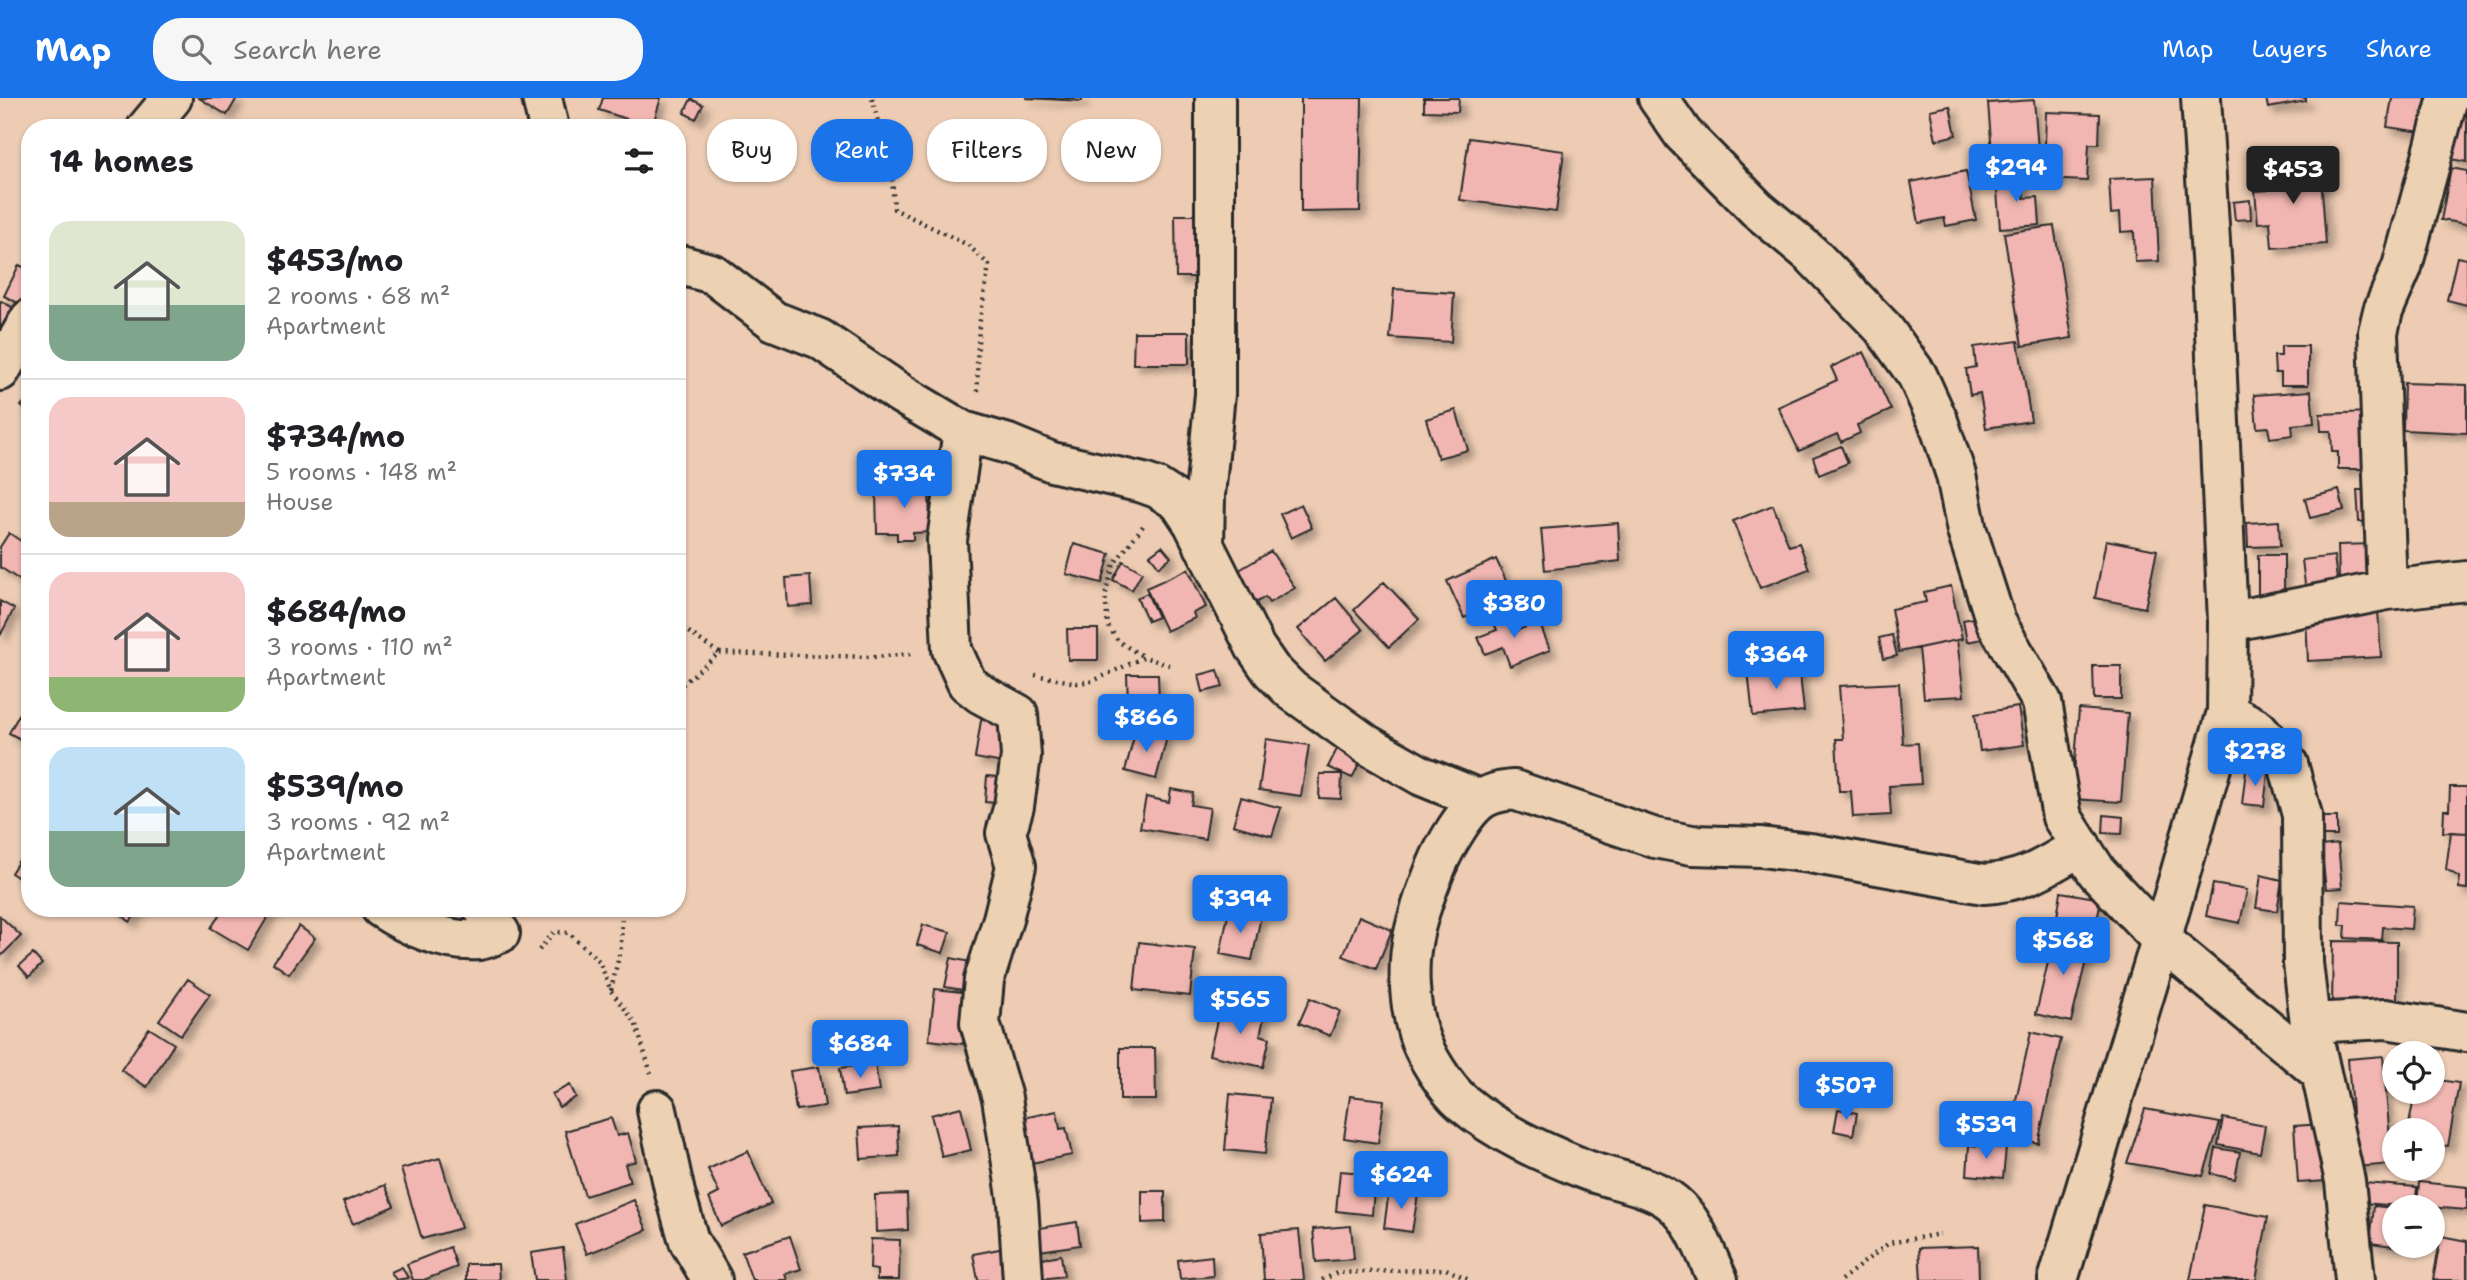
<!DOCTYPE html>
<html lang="en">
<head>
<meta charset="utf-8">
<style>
	body { margin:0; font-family:"Shantell Sans",sans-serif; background:#f6f6f6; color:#202124; height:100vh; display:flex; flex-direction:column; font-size:26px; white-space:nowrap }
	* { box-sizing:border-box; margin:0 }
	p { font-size:23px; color:#757577 }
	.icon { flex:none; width:38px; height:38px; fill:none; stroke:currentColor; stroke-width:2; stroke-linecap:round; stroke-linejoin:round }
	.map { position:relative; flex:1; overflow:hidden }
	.details { position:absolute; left:21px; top:21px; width:665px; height:798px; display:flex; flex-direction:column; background:#fff; border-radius:28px; box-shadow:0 2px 5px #0004 }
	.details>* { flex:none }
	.banner { position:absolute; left:707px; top:21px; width:665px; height:63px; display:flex; gap:14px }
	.tools { position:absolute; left:2382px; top:943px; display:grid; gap:14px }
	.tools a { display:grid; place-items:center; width:63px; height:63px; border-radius:50%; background:#fff; box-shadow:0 2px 5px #0004; font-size:35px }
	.price { position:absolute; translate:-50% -60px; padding:0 16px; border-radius:7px; background:#1a73e8; color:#fff; font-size:23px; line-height:46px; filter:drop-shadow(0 2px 4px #0008) }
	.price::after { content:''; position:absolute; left:50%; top:42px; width:21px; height:16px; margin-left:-10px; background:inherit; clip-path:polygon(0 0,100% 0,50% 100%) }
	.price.current { background:#222; color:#fff }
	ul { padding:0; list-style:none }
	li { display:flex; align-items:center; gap:21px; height:175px; padding:0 28px }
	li+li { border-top:2px solid #e0e0e0 }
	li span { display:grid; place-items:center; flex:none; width:196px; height:140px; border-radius:21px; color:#555 }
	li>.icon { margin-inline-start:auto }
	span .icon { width:84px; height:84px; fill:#fffc; stroke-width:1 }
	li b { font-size:30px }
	h2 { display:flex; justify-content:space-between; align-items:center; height:84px; padding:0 28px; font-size:30px }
	.tag { padding:0 24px; border-radius:28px; background:#fff; box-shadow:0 2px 5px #0004; font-size:24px; line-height:63px }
	.tag.current { background:#1a73e8; color:#fff }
	header { display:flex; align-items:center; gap:42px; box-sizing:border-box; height:98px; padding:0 35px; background:#1a73e8; color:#fff }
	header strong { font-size:33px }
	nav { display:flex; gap:38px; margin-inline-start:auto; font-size:24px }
	.search { width:490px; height:63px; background:#f6f6f6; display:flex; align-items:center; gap:18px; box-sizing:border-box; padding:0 24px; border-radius:28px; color:#757577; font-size:26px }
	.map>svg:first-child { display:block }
</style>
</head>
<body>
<header>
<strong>Map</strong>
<div class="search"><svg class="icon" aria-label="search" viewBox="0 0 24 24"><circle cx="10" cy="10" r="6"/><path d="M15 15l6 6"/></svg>Search here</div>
<nav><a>Map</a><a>Layers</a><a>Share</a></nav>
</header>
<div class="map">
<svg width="2467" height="1182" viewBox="0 0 2467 1182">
	<defs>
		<filter id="shadow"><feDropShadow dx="6" dy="6" stdDeviation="3.5" flood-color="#0004"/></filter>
	</defs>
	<rect width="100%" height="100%" fill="#edccb3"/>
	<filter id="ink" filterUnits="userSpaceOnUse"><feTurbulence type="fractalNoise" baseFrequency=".0143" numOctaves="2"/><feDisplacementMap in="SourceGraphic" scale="14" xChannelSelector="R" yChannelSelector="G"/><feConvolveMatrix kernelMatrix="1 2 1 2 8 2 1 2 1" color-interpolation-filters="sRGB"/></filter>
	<g filter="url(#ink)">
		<path fill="#f1b6b1" stroke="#2b2b2b" stroke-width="2" filter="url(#shadow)" d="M199 0H237L227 17Z
			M603 0H661L652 29 599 12Z
			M1025 0H1082V3Z
			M1301 0H1362L1360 113 1301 114Z
			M1424 0H1459L1458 14 1424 13Z
			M2266 0H2306V3L2268 10Z
			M2392 0H2435L2429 35 2387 29Z
			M2463 0H2467V64L2451 61Z
			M691 1 703 7 696 21 684 15Z
			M2034 2 2040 76 1994 79 1988 5Z
			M1950 8 1956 37 1936 42 1930 12Z
			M2046 14 2100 16 2099 46H2089L2087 83 2044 81Z
			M1469 40 1564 53 1556 114 1460 102Z
			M2320 66 2326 146 2272 150 2270 124 2258 125 2255 93 2268 92 2266 70Z
			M2451 70 2467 73V126L2441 122Z
			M1966 73 1976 122 1946 128 1944 120 1919 125 1911 84Z
			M2023 79 2024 100 2038 99 2040 127 2000 130 1996 81Z
			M2155 79 2159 163 2135 164 2134 133 2121 134 2120 115 2111 116 2109 81Z
			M2250 102 2251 121 2235 122 2233 104Z
			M1175 117H1199L1200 179H1176Z
			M2054 128 2072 240 2022 248 2004 135Z
			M2457 159 2467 161V207L2447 202Z
			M19 167 30 172 28 210 4 198Z
			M1394 191 1454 195 1451 244 1390 240Z
			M1 203 23 215 0 241V204Z
			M1134 234H1189V266H1133Z
			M2018 243 2031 323 1986 330 1980 295 1970 297 1966 271 1976 269 1974 249Z
			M2281 248H2308V287H2281V275H2275L2274 258H2281Z
			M1864 254 1891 312 1857 327 1860 335 1841 344 1837 336 1799 353 1778 309 1837 282 1831 269Z
			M2404 285 2467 287V335L2403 332Z
			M2311 293 2314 325 2292 327 2293 337 2270 340 2268 329 2257 330 2254 297Z
			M30 298V316L21 308Z
			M1456 312 1468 352 1438 360 1426 321Z
			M2370 314 2372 371H2338V354H2332L2331 333H2321L2320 316Z
			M1841 348 1848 365 1819 377 1813 359Z
			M933 364 948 370 945 380 929 375Z
			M929 384 930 434 913 435V442H897V435H877L876 394 894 393V385Z
			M2339 392 2344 412 2310 420 2305 401Z
			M2357 392H2374L2376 423 2359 424Z
			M1301 406 1312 430 1291 440 1280 416Z
			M1773 407 1789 448 1799 445 1809 471 1760 490 1733 423Z
			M2279 423 2280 448 2248 449 2247 425Z
			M1618 425 1620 463 1545 472 1541 431Z
			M9 435 30 449V477L24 485 0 469V449Z
			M2106 442 2157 452 2145 510 2095 500Z
			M1074 446 1110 456 1102 485 1066 476Z
			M2374 446V480L2339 481 2338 447Z
			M1162 448 1171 459 1159 469 1150 457Z
			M1271 453 1295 490 1269 505 1265 499 1251 508 1231 477Z
			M2258 457H2284V500H2258Z
			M2334 458 2338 490 2306 494 2302 462Z
			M1496 461 1513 498 1464 520 1447 483Z
			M1123 463 1142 474 1132 492 1113 482Z
			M1188 471 1206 509 1193 515 1195 520 1166 533 1146 490Z
			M810 478 812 507 788 509 786 480Z
			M1384 484 1419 521 1389 549 1354 512Z
			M1951 488 1962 541 1899 554 1891 511 1926 504 1924 494Z
			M1147 495 1158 519 1148 523 1137 500Z
			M1336 500 1363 532 1325 563 1298 531Z
			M0 503 14 511 0 538Z
			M1504 511 1513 534 1539 524 1550 552 1510 568 1503 549 1485 556 1478 539 1497 532 1490 516Z
			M2378 513 2381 559 2308 563 2306 518Z
			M1978 519 1982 541 1967 544 1963 522Z
			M1067 531H1098V562H1068Z
			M1892 537 1897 558 1883 561 1879 540Z
			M1957 542 1964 598 1924 600 1919 550Z
			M1799 568 1804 613 1753 618 1748 573Z
			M2093 568H2121V601H2094Z
			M1218 572 1223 589 1203 594 1199 577Z
			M1127 576H1158L1159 604H1128Z
			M1899 585 1903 646 1918 645 1921 686 1889 688 1891 717 1853 719 1851 693H1839L1836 641H1843L1839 588Z
			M27 602 30 603V655L25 652 28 645 9 635Z
			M2018 609 2024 647 1980 653 1975 616Z
			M2079 611 2128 615 2121 704 2072 701Z
			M982 616 1016 622 1009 666 975 660Z
			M1136 631 1167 639 1156 681 1125 673Z
			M1266 641 1309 647 1301 698 1259 692Z
			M1338 649 1362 661 1352 680 1328 669Z
			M2246 672 2268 674 2264 708 2242 706Z
			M1320 676H1342L1341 701 1319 700Z
			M987 678 1010 680 1008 706 985 704Z
			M2450 689H2467V735L2443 734 2444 712H2449Z
			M1171 691 1193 695 1191 707 1210 710 1205 741 1140 730 1146 699 1169 704Z
			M1241 699 1281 710 1272 738 1233 727Z
			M2104 717 2123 719 2122 736 2103 735Z
			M2322 719H2337V738H2322Z
			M2451 734 2467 735V791L2459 790V779L2446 771Z
			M30 745V787L11 775Z
			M2338 746 2342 790 2326 791 2321 748Z
			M2261 777 2282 782 2277 813 2256 810Z
			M2213 786 2247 792 2240 825 2206 818Z
			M2061 794 2101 801 2095 833 2056 825Z
			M2341 803 2413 808 2411 831 2383 829 2382 842 2345 840 2346 827H2340Z
			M114 810H140L130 824Z
			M224 810H273L248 852 211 830Z
			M1229 812 1261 818 1252 862 1220 856Z
			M0 818 21 838 0 859Z
			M1359 818 1392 832 1376 871 1343 858Z
			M923 827 950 834 943 855 917 847Z
			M299 828 315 840 289 876 273 865Z
			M2055 834 2091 842 2071 924 2036 916Z
			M2333 843 2397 844V911L2332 910Z
			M1139 844 1195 851 1190 898 1134 892Z
			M33 856 42 866 29 879 19 868Z
			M951 860 980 866 975 894 945 889Z
			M188 881 210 896 181 937 159 922Z
			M935 891 970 895 963 946 929 942Z
			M1310 900 1340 913 1330 938 1299 925Z
			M1221 905 1265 916 1260 937 1270 940 1263 969 1209 957Z
			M149 930 174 946 147 989 121 972Z
			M2031 934 2061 941 2038 1045 2008 1038Z
			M1120 950H1155L1156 1002H1120Z
			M2383 958 2392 1066 2356 1069 2354 1031 2344 1032 2343 1015 2352 1014 2348 961Z
			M875 965 879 993 844 998 840 970Z
			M819 969 825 1008 796 1012 790 973Z
			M2432 981 2459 985 2448 1048 2432 1046V1032H2408L2415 994H2432Z
			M570 987 576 999 559 1009 552 996Z
			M1230 996 1271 1000 1265 1056 1225 1052Z
			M1350 998 1384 1002 1378 1045 1344 1040Z
			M961 1009 971 1052 942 1059 931 1017Z
			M1838 1011 1857 1015 1853 1037 1834 1033Z
			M2145 1011 2220 1025 2203 1078 2127 1065Z
			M1057 1013 1060 1031 1066 1030 1072 1057 1031 1065 1023 1020Z
			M611 1020 617 1038 628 1035 636 1063 625 1066 630 1084 585 1098 565 1033Z
			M2223 1020 2265 1028 2260 1055 2218 1047Z
			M2322 1026 2326 1083 2298 1085 2294 1028Z
			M898 1028 899 1058 861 1061 859 1030Z
			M1969 1047 2006 1050 2003 1080 1967 1077Z
			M2216 1050 2240 1054 2235 1081 2211 1076Z
			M748 1053 771 1106 721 1128 709 1100 719 1095 708 1071Z
			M440 1060 461 1130 422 1141 401 1071Z
			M1340 1073 1375 1076 1372 1117 1336 1113Z
			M2419 1084 2467 1089V1112L2417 1108Z
			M2363 1085 2417 1089 2415 1109 2362 1105Z
			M385 1087 394 1108 353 1126 343 1104Z
			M1389 1092 1418 1096 1412 1134 1384 1130Z
			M1142 1093H1165V1124L1142 1125Z
			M907 1096 908 1132 876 1134 875 1097Z
			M634 1102 647 1132 587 1156 575 1126Z
			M2205 1107 2268 1119 2256 1182H2190Z
			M2374 1108 2394 1110V1148L2370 1145Z
			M1077 1124 1080 1147 1032 1154 1028 1132Z
			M1351 1128 1354 1161 1316 1164 1313 1131Z
			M1299 1132 1304 1182H1264L1261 1135Z
			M790 1138 801 1171 785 1176 787 1182H752L742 1154Z
			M2441 1138 2467 1143V1182H2433Z
			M871 1141 900 1142 899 1182H877V1172L870 1171Z
			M1978 1148 1979 1182H1921L1919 1150Z
			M450 1149 457 1169 424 1182H413L407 1166Z
			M1010 1149 1016 1182H978L973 1156Z
			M563 1150 567 1182H535L531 1155Z
			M1061 1157 1064 1178 1034 1182 1032 1162Z
			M1212 1158 1213 1178 1180 1181 1178 1162Z
			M466 1166H498L499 1182H466Z
			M402 1169 408 1180 396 1182 391 1174Z"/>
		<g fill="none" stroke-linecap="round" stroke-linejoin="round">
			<defs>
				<path id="minor" d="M542 0 549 30
					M1658 0 1683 36 1757 111 1811 156 1883 230 1917 277 1938 323 1956 377 1967 433 1996 524 2042 604 2062 719 2097 774 2161 842 2320 974
					M147 30 172 0
					M677 166 713 176 774 223 820 241 901 296 963 333 1008 346 1052 364 1143 385 1157 390 1179 404 1193 425 1255 549 1271 572 1291 592 1366 646 1422 678 1481 702
					M0 273 30 221
					M963 333 947 442 952 552 967 585 981 596 1018 616 1021 658 1014 708 1006 735 1016 768 1003 821 984 882 980 925 1002 1000 1018 1105 1023 1182
					M1204 448 1205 397 1215 296V0
					M2387 492 2378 234 2383 213 2402 169 2448 0
					M2228 524 2387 492 2467 483
					M2227 614 2258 631 2288 666 2302 717 2303 865 2310 925 2345 1083 2355 1182
					M381 810C408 828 446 845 479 842 486 841 493 837 500 835L483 810
					M2310 925 2386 921 2467 934
					M657 1012 675 1095 689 1143 712 1182
					M1718 1182C1705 1155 1696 1124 1673 1105 1651 1086 1610 1082 1584 1071 1542 1054 1498 1035 1463 1005 1446 991 1424 956 1418 935 1409 906 1407 868 1413 840 1418 815 1427 792 1436 769 1444 750 1466 710 1484 700 1494 694 1503 693 1514 692L1655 740 1692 747 1761 749 1810 755 1984 786C2026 784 2046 768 2081 748
					M2058 1182 2161 842 2227 614 2228 524 2213 191 2201 0"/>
			</defs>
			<use href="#minor" stroke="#2b2b2b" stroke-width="44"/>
			<path stroke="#2b2b2b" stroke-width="4.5" stroke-dasharray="2 5" stroke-linecap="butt" d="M872 0 892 79 894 111 968 147 989 167 979 228 977 265 978 294
				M1143 428 1114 466 1105 498 1108 528 1119 544 1144 559
				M677 526 719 555
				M1035 577 1077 585 1093 583 1144 559 1169 567
				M677 591 719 555 873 559 911 556
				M539 852 554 834 569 835 599 863 611 893 635 924 651 975
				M611 892 621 849 622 810
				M1322 1182 1337 1175 1446 1171 1469 1182
				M1841 1182 1889 1145 1940 1136"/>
			<use href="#minor" stroke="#ecd2b3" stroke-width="38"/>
		</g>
	</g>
</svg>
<div class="tools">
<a><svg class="icon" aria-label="locate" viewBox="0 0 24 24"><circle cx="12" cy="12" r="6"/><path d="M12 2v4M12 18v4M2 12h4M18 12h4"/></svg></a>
<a>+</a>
<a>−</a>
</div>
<b class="price" style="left:2016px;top:106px">$294</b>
<b class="price current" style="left:2293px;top:108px">$453</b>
<b class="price" style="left:904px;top:412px">$734</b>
<b class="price" style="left:1514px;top:542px">$380</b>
<b class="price" style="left:1776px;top:593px">$364</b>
<b class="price" style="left:1146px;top:656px">$866</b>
<b class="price" style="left:2255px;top:690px">$278</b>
<b class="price" style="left:1240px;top:837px">$394</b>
<b class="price" style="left:2063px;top:879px">$568</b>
<b class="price" style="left:1240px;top:938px">$565</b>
<b class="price" style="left:860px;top:982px">$684</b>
<b class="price" style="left:1846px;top:1024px">$507</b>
<b class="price" style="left:1986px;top:1063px">$539</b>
<b class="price" style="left:1401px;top:1113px">$624</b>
<div class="banner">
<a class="tag">Buy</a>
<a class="tag current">Rent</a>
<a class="tag">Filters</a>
<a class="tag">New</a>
</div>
<section class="details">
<h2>14 homes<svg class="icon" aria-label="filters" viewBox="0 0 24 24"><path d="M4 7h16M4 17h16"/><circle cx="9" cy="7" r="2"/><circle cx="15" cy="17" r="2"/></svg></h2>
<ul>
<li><span style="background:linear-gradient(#dfe7d0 60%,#7fa58c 0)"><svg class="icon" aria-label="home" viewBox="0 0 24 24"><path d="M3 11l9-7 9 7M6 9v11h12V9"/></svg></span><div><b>$453/mo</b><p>2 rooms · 68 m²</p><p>Apartment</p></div></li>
<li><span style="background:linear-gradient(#f6c9c9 75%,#b9a48a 0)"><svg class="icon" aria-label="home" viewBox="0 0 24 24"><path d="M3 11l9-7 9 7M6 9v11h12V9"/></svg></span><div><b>$734/mo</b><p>5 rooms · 148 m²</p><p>House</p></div></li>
<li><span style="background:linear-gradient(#f6c9c9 75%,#8fb573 0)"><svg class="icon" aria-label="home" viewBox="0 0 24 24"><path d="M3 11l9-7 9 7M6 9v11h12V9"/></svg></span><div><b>$684/mo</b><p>3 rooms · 110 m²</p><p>Apartment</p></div></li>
<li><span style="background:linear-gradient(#bfe0f5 60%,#7fa58c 0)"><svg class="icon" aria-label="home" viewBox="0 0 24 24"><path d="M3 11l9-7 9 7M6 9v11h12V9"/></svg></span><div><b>$539/mo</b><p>3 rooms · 92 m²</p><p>Apartment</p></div></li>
</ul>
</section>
</div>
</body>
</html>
